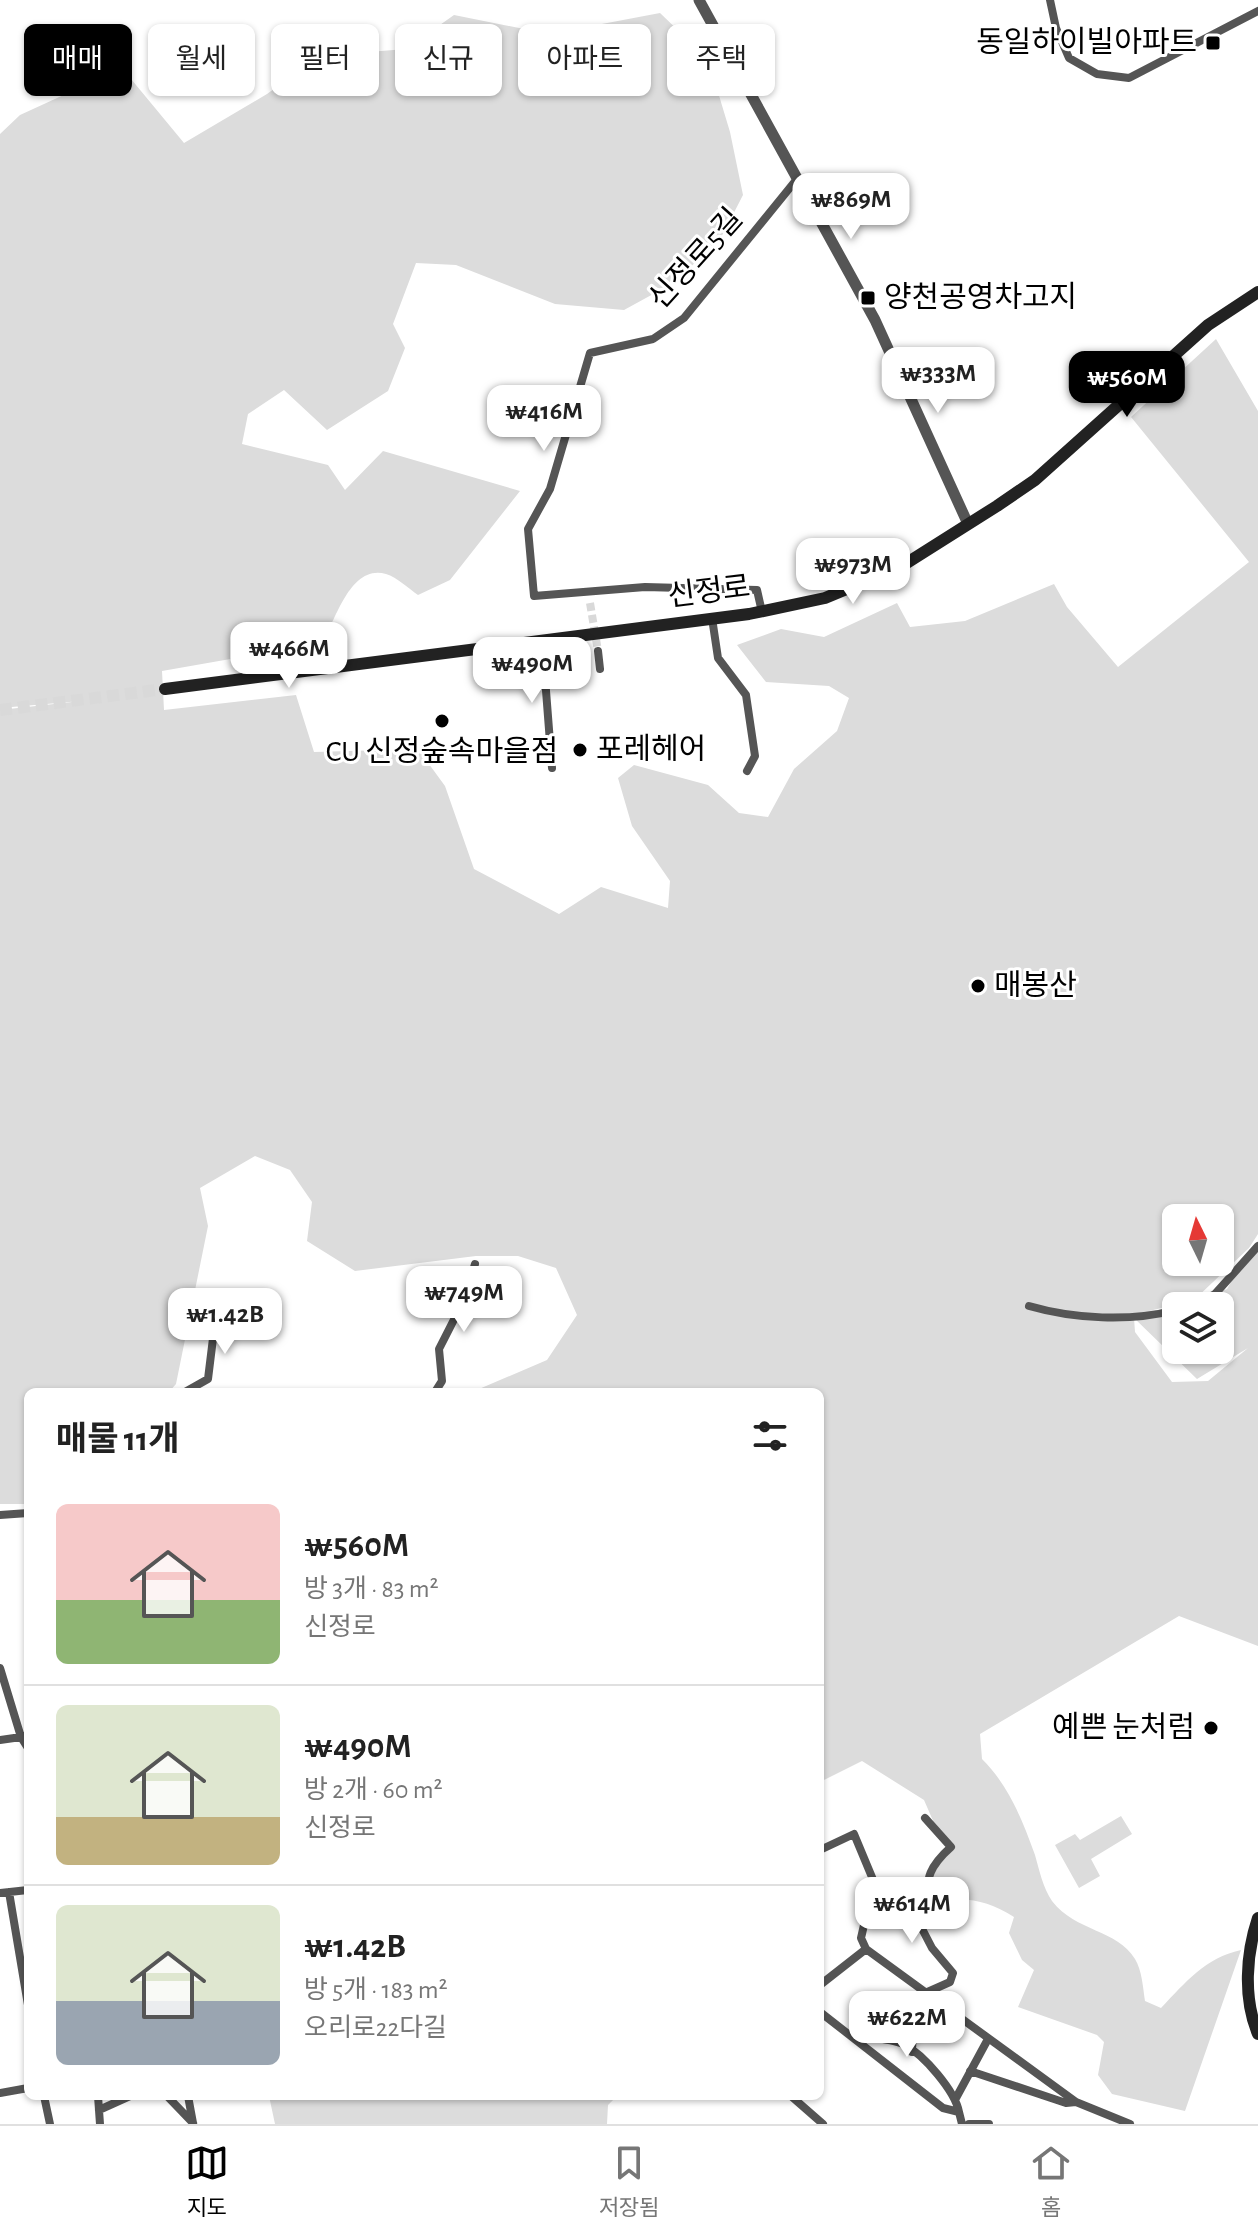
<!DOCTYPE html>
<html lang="ko">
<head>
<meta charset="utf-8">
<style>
	body { margin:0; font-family:"Alegreya Sans","Noto Sans KR",sans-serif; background:#f2f2f2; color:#222; height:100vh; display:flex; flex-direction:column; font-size:30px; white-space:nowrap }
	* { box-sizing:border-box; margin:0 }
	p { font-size:26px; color:#767676 }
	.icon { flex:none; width:44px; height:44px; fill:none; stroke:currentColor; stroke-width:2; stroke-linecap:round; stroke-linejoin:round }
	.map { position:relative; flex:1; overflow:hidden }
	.side { position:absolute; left:24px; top:1388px; width:800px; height:712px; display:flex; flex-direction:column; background:#fff; border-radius:12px; box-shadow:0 2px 6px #0004 }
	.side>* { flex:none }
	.guide { position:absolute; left:24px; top:24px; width:800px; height:72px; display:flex; gap:16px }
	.needle { width:52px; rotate:355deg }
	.fabs { position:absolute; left:1162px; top:1204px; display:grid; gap:16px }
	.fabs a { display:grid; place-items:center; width:72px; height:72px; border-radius:12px; background:#fff; box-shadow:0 2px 6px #0004; font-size:40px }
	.price { position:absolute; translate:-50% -68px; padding:0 18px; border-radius:16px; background:#fff; color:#222; font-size:26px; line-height:52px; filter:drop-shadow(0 2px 4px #0008) }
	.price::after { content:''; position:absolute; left:50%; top:48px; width:24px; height:18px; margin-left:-12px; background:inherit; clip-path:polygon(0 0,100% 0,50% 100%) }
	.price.on { background:#000; color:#fff }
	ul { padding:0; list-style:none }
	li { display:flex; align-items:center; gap:24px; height:200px; padding:0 32px }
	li+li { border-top:2px solid #e0e0e0 }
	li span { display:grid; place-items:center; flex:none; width:224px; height:160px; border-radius:12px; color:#555 }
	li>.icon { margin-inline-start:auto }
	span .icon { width:96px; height:96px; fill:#fffc; stroke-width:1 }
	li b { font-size:34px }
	h2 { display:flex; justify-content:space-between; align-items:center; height:96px; padding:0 32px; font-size:34px }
	.chip { padding:0 28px; border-radius:12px; background:#fff; box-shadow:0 2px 6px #0004; font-size:28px; line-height:72px }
	.chip.on { background:#000; color:#fff }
	.tabs { display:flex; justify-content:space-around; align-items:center; height:112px; border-top:2px solid #e0e0e0; background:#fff; font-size:22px; color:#767676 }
	.tabs a { display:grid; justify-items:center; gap:4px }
	.tabs .on { color:#000 }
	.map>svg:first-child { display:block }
</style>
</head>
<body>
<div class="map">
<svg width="1258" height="2124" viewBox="0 0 1258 2124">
	<rect width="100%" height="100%" fill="#fff"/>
	<path fill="#dcdcdc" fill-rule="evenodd" d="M660 13 708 59 730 132 743 195 723 234 677 281 624 310 555 304 456 265 416 263 393 324 405 348 388 391 327 430 284 390 248 414 242 444 328 465 345 490 383 451 520 491 450 580 418 595C409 589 397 577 386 574 350 564 336 620 322 643L162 671 164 710 296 695 314 752 418 749 445 786 474 869 559 914 601 887 668 908 670 881 632 826 618 778 634 765 708 785 739 813 768 817 794 769 837 731 849 698 829 686 766 682 737 645 781 629 824 637 897 603 910 627 965 621 1054 584 1067 607 1118 667 1249 562 1131 417 1216 339 1258 411V1234L1249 1248 1194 1300 1149 1311 1176 1308V1350H1220V1306H1186L1227 1289 1246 1256 1258 1252V1646L1179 1616 980 1734 982 1759C1009 1786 1022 1819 1035 1855 1039 1869 1043 1888 1052 1901 1076 1932 1117 1929 1135 1959 1142 1970 1143 1988 1145 2001L1161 2008C1186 1982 1205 1958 1241 1950L1185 2111 1112 2094 1098 2075 1104 2042 1097 2035 1018 2007 1034 1970 1022 1960 1009 1933 1014 1917C988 1901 967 1896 937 1902L930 1883 938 1866 955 1848 934 1823 924 1800 862 1761 820 1782V1392H472L547 1360 577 1315 556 1268 518 1256H476L355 1271 307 1241 312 1202 290 1170 255 1156 200 1188 208 1226 176 1384 169 1392H28V1504H0V710L81 701 0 708V134L20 115 68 93 112 56 184 143 267 94 319 56 406 49 454 15 549 34ZM1176 1218H1220V1262H1176ZM1134 1318 1197 1379 1248 1348 1208 1381 1172 1382 1135 1332Z
		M1121 1816 1132 1834 1091 1859 1100 1876 1079 1888 1055 1845 1075 1834 1080 1840Z
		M269 2096H617L608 2105 607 2124H275Z"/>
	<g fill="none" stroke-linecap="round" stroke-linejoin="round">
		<path stroke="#d9d9d9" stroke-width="8" stroke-dasharray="8 4" stroke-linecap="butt" d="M590 603 598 651"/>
		<path stroke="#d9d9d9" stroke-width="12" stroke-dasharray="12 6" stroke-linecap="butt" d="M0 710 165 689"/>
		<path stroke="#555" stroke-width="8" d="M1050 0 1056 28 1069 58 1097 74 1129 78 1258 11
			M762 612 757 590 645 587 534 596 528 529 550 489 590 353 653 339 684 318 797 179
			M712 618 718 658 746 695 755 756 747 771
			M542 639 552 768
			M598 651 600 669
			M1029 1306C1074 1319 1130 1322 1176 1310
			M1192 1306 1215 1294 1258 1246
			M185 1392 208 1379 216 1314 250 1311
			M435 1392 442 1381 439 1349 465 1298 475 1264
			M0 1515 28 1513
			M0 1668 21 1737 28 1748
			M0 1740 28 1736
			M820 1850 854 1834 874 1882 861 1938 866 1949
			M9 1892 28 2005
			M0 1893 28 1890
			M820 1985 866 1949 1076 2102 1130 2124
			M820 2012 943 2108 959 2112 962 2124
			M855 2036C870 2038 892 2038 905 2045 924 2055 955 2091 959 2112
			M912 2052 914 1998 950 1982 953 1973 932 1948 918 1921 929 1905C924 1878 931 1865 951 1847L925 1818
			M970 2071 1066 2103 1076 2102
			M0 2093 28 2088
			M44 2096 50 2124
			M98 2096 100 2124
			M167 2096 193 2123
			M188 2096 193 2123
			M791 2096 823 2124
			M956 2098 988 2039
			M99 2110 130 2096
			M969 2124H989"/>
		<path stroke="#555" stroke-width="11" d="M699 0 875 320 968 524"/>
		<path stroke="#222" stroke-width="12" d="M165 689 749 614 825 598 902 566 997 506 1035 480 1208 325 1258 292
			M1258 1918C1246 1954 1243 1998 1258 2034"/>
	</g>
	<g fill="#000" stroke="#fff" stroke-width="3">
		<rect x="1205" y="35" width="16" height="16" rx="4"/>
		<rect x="860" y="290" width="16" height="16" rx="4"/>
		<circle cx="442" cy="721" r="8"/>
		<circle cx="580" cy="750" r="8"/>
		<circle cx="978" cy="986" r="8"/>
		<circle cx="1211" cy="1728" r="8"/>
	</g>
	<g text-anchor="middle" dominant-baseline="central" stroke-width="6" stroke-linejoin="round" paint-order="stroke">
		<g font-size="30" fill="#000" stroke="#fff" text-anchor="start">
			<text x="1197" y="43" text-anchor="end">동일하이빌아파트</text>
			<text x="884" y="298">양천공영차고지</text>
			<text x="596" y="750">포레헤어</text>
			<text x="442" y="752" text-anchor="middle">CU 신정숲속마을점</text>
			<text x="994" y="986">매봉산</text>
			<text x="1195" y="1728" text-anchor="end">예쁜 눈처럼</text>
		</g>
		<g font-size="30" fill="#000" stroke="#fff">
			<text transform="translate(696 259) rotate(-48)">신정로5길</text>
			<text transform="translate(709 592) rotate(-7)">신정로</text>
		</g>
	</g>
</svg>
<div class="fabs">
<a><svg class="needle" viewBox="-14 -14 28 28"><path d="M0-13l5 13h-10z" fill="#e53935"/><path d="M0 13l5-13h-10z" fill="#767676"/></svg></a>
<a><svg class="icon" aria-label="layers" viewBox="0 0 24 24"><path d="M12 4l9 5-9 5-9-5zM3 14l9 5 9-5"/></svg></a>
</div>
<b class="price" style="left:851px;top:241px">₩869M</b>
<b class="price" style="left:938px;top:415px">₩333M</b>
<b class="price on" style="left:1127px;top:419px">₩560M</b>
<b class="price" style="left:544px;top:453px">₩416M</b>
<b class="price" style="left:853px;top:606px">₩973M</b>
<b class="price" style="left:289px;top:690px">₩466M</b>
<b class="price" style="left:532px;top:705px">₩490M</b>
<b class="price" style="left:464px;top:1334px">₩749M</b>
<b class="price" style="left:225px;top:1356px">₩1.42B</b>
<b class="price" style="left:912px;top:1945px">₩614M</b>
<b class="price" style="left:907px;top:2059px">₩622M</b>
<div class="guide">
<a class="chip on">매매</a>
<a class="chip">월세</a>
<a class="chip">필터</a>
<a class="chip">신규</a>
<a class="chip">아파트</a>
<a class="chip">주택</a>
</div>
<section class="side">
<h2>매물 11개<svg class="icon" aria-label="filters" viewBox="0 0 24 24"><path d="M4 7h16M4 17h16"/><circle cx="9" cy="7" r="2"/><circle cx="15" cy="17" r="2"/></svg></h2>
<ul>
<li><span style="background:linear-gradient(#f6c9c9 60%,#8fb573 0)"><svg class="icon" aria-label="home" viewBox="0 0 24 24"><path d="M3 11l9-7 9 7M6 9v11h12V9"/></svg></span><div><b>₩560M</b><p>방 3개 · 83 m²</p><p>신정로</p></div></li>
<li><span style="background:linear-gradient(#dfe7d0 70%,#c2b280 0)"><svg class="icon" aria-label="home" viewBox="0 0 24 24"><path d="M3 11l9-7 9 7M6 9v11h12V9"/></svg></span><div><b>₩490M</b><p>방 2개 · 60 m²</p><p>신정로</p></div></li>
<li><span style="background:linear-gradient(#dfe7d0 60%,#9aa5b1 0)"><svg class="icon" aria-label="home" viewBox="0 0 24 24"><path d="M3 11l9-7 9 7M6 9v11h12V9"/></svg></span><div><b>₩1.42B</b><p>방 5개 · 183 m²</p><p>오리로22다길</p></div></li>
</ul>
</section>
</div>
<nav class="tabs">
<a class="on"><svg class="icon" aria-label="map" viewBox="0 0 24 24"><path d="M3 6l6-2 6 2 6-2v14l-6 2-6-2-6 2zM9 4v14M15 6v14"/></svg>지도</a>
<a><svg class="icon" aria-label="saved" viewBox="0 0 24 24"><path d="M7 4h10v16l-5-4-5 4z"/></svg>저장됨</a>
<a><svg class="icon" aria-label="home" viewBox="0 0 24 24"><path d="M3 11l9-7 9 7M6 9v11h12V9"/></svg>홈</a>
</nav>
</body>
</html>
